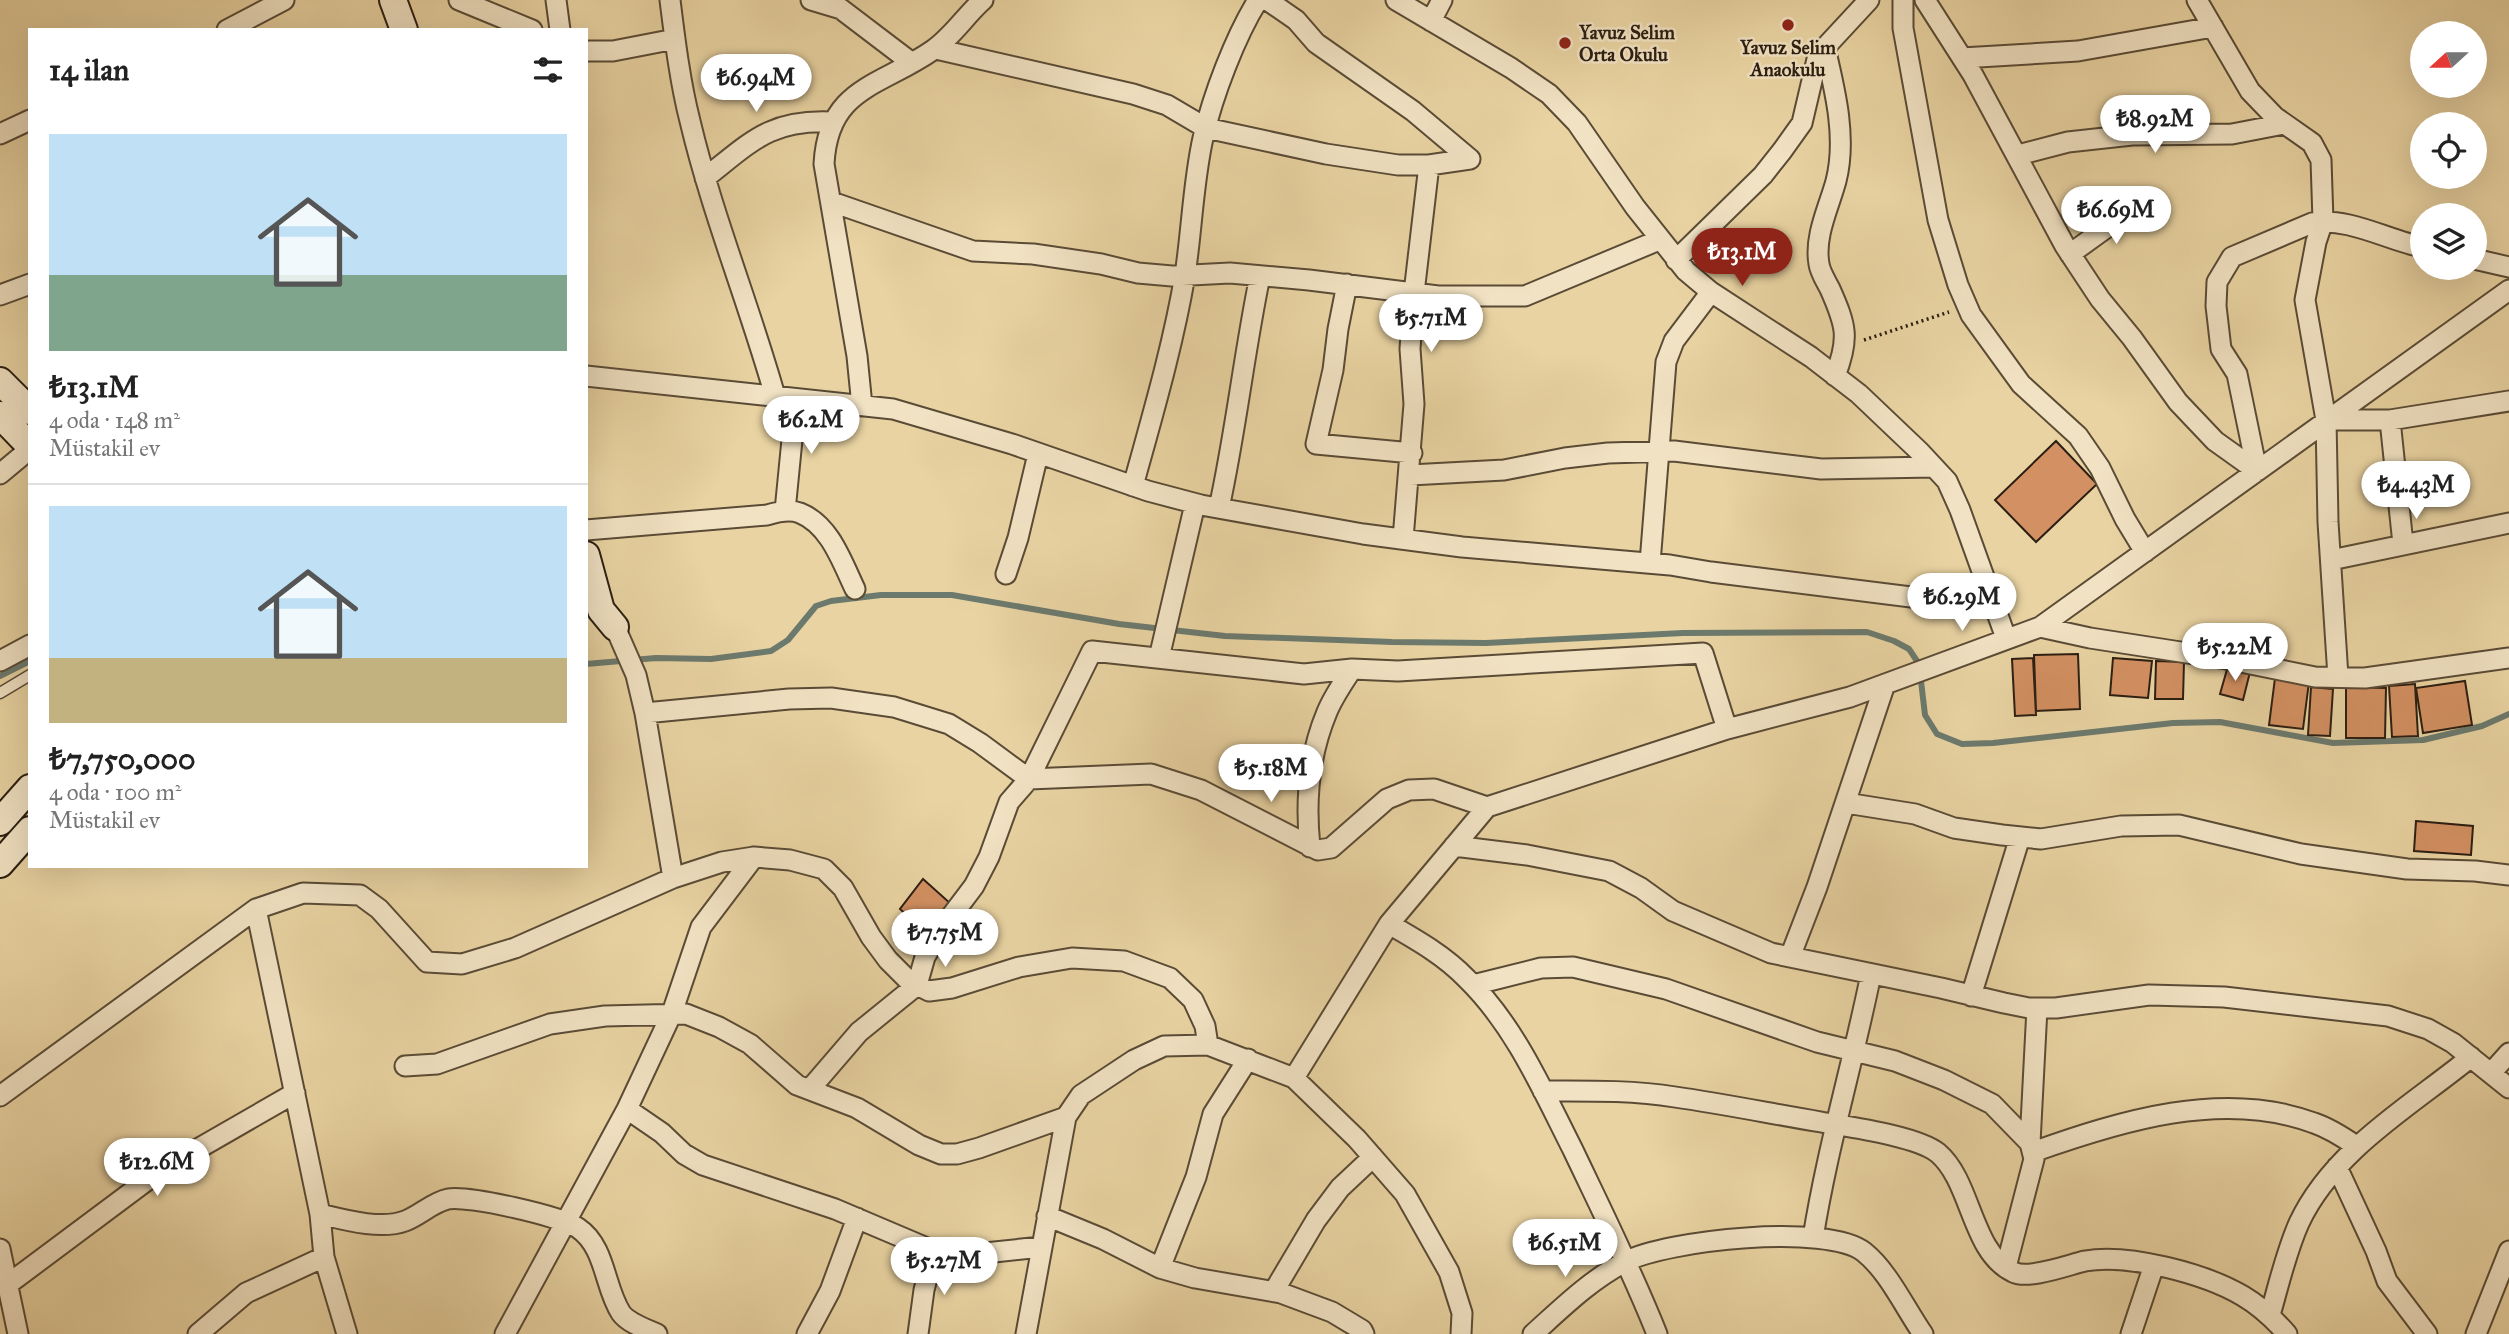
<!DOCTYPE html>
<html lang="tr">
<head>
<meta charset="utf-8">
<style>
	body { margin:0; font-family:"IM FELL Great Primer",serif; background:#f2f2f2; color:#222; height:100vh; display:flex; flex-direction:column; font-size:26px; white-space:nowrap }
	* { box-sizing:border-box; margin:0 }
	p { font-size:23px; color:#767676 }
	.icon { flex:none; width:38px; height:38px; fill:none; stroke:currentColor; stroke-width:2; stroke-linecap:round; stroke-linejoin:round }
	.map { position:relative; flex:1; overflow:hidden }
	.details { position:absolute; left:28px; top:28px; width:560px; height:840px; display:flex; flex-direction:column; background:#fff; border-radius:0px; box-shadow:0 7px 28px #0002 }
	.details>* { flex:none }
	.needle { width:46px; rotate:249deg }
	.buttons { position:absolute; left:2410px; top:21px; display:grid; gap:14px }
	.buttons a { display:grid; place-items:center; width:77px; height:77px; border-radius:50%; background:#fff; box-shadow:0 7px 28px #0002; font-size:35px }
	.price { position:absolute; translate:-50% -60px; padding:0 16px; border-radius:24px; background:#fff; color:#222; font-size:23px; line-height:46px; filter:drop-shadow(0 2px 4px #0008) }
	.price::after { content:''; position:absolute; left:50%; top:42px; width:21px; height:16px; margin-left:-10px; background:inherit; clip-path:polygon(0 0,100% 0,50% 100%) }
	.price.selected { background:#8f2418; color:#fff }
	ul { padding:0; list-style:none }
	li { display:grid; align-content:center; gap:14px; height:371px; padding:0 21px }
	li+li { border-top:2px solid #e0e0e0 }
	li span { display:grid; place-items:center; height:217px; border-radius:0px; color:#555 }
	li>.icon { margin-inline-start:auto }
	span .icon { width:126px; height:126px; fill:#fffc; stroke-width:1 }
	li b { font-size:30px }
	h2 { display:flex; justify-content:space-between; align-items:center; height:84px; padding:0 21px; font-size:30px }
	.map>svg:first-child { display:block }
</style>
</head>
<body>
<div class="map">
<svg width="2509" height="1334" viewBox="0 0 2509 1334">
	<rect width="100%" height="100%" fill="#e9d3a2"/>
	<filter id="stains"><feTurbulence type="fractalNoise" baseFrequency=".00286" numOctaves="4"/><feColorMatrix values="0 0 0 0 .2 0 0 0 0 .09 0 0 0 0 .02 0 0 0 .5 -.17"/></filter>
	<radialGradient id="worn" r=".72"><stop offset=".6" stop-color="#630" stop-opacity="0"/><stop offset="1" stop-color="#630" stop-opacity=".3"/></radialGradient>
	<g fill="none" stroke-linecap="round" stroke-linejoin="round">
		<path stroke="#6c7a6e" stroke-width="6" d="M586 664 656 658 711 659 771 651 788 640 816 606 831 601 881 595H952L1119 624 1225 636 1392 642 1486 643 1683 633 1867 632 1894 641 1909 649 1919 664 1925 715 1937 734 1962 744 1993 743 2173 723 2220 722 2333 743 2423 740 2482 726 2509 714
			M0 676 30 661"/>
	</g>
	<path fill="#d39062" stroke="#2b1e12" stroke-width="2" d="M2056 441 2097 484 2036 542 1995 500Z
		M2078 654 2080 709 2036 711 2034 655Z
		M2033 658 2036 715 2015 716 2012 659Z
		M2113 658 2152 661 2148 698 2110 695Z
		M2156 661 2184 662 2183 699H2155Z
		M2228 666 2250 672 2243 700 2220 694Z
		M2275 678 2309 682 2303 729 2269 725Z
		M2465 681 2472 725 2423 733 2416 688Z
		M2415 684 2418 736 2392 737 2389 686Z
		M2311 687 2333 689 2330 736 2308 735Z
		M2346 687 2386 688 2385 738H2346Z
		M2416 821 2473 826 2471 855 2414 851Z
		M923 879 951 904 926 934 900 909Z"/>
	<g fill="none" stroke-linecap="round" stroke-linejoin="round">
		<defs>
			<path id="lane" d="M0 693 30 675"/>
			<path id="street" d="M459 0 532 30
				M556 0 560 30
				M670 0C675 40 680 82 690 121 712 214 749 304 775 396
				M811 0 841 9 912 63
				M1267 0 1296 20 1316 43 1413 111 1470 159
				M1396 0 1511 68 1549 94 1577 123 1635 207 1686 271 1711 292 1811 357 1859 394 1920 452 1947 481 1960 510 2006 638
				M1903 0V28L1938 220 1958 285 1971 315 2021 384 2078 436 2100 468 2125 519 2145 552
				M1925 0 1973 75 2065 246 2100 299 2132 338 2178 402 2215 441 2257 471
				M2197 0 2250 91 2275 117 2312 143 2321 160 2323 221 2316 242 2305 300 2326 420 2328 522 2338 677
				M1431 21 1442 0
				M227 30 284 0
				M1825 48C1835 90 1847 138 1836 181 1829 207 1814 236 1819 264 1820 272 1826 281 1830 289 1846 325 1850 338 1835 376
				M936 49 1133 94 1167 105 1206 128 1326 154 1398 165H1429L1470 159
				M586 51H613L675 39
				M1962 58 2078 51 2213 27
				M0 134 30 120
				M2018 155 2068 142 2132 135 2232 134 2284 124
				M705 178C751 142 770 119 832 122
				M832 202 973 251 1033 254 1101 264 1138 273 1172 276 1230 273 1309 280 1438 296H1525L1659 240
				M2070 254 2106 228 2146 209
				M2474 259 2509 267
				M1676 260 1763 175 1782 151 1802 123 1818 55 1869 0
				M1347 284 1338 329 1333 370 1316 444 1412 453
				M0 295 30 284
				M586 376 893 409 1012 444 1148 491 1201 505 1363 534 1462 547 1670 565 1711 572 1935 600 1992 603
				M862 406 857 356 824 164C828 87 880 87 933 50 952 37 966 15 983 0
				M2326 420H2390L2509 401
				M2390 420 2403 544
				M2257 471 2237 374 2221 349 2216 306 2217 282 2232 257 2312 223C2349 217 2387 240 2422 247
				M0 474 30 449
				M1410 475 1504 470 1565 458 1608 453 1674 451 1821 469 1934 467
				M1133 486C1152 417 1173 346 1185 275 1192 229 1193 183 1203 138 1213 95 1235 37 1258 0
				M1219 508C1236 431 1244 353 1260 276
				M785 511 796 399
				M586 530 767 515C777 512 790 509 800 513 830 525 842 562 855 589
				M1403 539 1414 404 1410 349 1414 293 1429 165
				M2331 560 2509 523
				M1650 563 1666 362 1674 341 1711 292
				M1006 574 1018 538 1038 454
				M615 627 636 675 645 713 673 878
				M2040 627 2090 638 2226 659 2315 677 2365 678 2509 658
				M1159 658 1195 504
				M0 661 30 645
				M645 713 789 699 831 698 894 707 949 724 980 743 1029 779 1151 774 1201 790 1318 850 1331 848 1387 799 1409 790 1434 789 1487 807
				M1846 803 1915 814 1954 828 2002 835 2041 839 2121 826 2179 825 2301 854 2407 869 2475 871 2509 875
				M1454 846 1527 855 1609 871 1641 888 1673 911 1771 953 1941 988 2004 1003 2029 1008H2056L2149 995 2224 997 2388 1016 2428 1029 2453 1043 2509 1088
				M1310 847C1305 801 1309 755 1327 712 1333 697 1343 683 1352 669
				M256 909 320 1214 324 1257 347 1334
				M1389 924C1417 940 1445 956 1467 979 1515 1026 1543 1091 1573 1150 1602 1211 1632 1271 1657 1334
				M1790 957 1817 887 1885 684
				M1473 985 1541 968 1573 967 1666 989 1817 1042 1895 1061 1944 1080 1992 1104 2030 1143 2034 1159 2006 1267
				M1971 996 2020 837
				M405 1066 437 1064 550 1024 605 1016 686 1014 719 1027 750 1044 797 1085 857 1108 919 1145 941 1154H957L979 1148 1066 1117
				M2491 1073 2509 1053
				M1294 1078 1389 924 1487 807 1727 729 1850 697 2040 627 2509 290
				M810 1089 859 1032 917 985 925 957 940 931 974 886 989 857 1009 802 1029 779 1092 651 1304 674 1352 669 1398 671 1703 653 1727 729
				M1543 1091C1587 1091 1631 1090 1675 1097 1724 1104 1773 1114 1821 1122 1849 1127 1917 1136 1938 1153 1972 1182 1971 1252 2013 1272 2028 1280 2068 1265 2085 1261 2128 1253 2206 1274 2243 1296 2260 1306 2274 1319 2287 1334
				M0 1096 256 909 303 893 360 895 379 909 427 962 462 964 515 948 673 878 722 862 754 857 790 860 824 869 843 888 871 937 888 960 909 981 929 991 952 988 1019 967 1072 958 1124 961 1170 978 1193 1000 1205 1026 1208 1045
				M627 1109 662 1133 684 1154 703 1165 835 1209 934 1251 985 1253 1041 1247
				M2030 1143 2037 1008
				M2033 1152C2120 1121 2223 1089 2314 1123 2329 1128 2343 1137 2356 1146
				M2337 1167 2376 1251 2387 1281 2427 1334
				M320 1214C345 1220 381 1230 405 1221 419 1216 433 1202 448 1199 467 1195 561 1216 578 1228 606 1247 604 1287 621 1313 628 1323 646 1329 657 1334
				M1047 1216 1103 1239 1160 1268 1195 1278 1281 1293 1332 1312 1362 1330 1364 1334
				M1813 1238C1827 1149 1853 1063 1871 974
				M0 1249 18 1334
				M1160 1268 1196 1177 1213 1114 1248 1059
				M7 1285 161 1170 295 1093
				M1274 1291 1316 1220 1340 1188 1373 1157
				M2270 1315C2279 1284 2286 1252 2299 1223 2333 1150 2411 1106 2471 1057
				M198 1334 246 1293 324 1257
				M505 1334 627 1109 672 1013 701 927 754 857
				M807 1334 830 1291 857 1218
				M918 1334 924 1290 934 1251
				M1026 1334 1066 1117 1081 1095 1134 1060 1164 1046 1208 1045 1294 1078 1357 1139 1405 1194 1449 1272 1462 1313 1461 1334
				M1533 1334C1562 1308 1590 1280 1625 1262 1666 1240 1828 1223 1864 1252 1888 1271 1905 1308 1923 1334
				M2131 1334 2154 1265
				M2476 1334 2509 1251"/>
			<path id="secondary" d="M393 0 404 30
				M0 381 30 411
				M0 415 30 446
				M586 555 601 610 615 627
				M0 822 30 788
				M0 864 30 830"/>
		</defs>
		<use href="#lane" stroke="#5a4b36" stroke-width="13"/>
		<use href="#street" stroke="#5a4b36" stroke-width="23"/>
		<use href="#secondary" stroke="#2b1e12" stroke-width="30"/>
		<path stroke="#2b1e12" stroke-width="3.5" stroke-dasharray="2 3.5" stroke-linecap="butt" d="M1864 340 1949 312"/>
		<use href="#lane" stroke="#f1e2c3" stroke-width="10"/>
		<use href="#street" stroke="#f1e2c3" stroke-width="19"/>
		<use href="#secondary" stroke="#f1e2c3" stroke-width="26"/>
	</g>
	<g fill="#8f2418" stroke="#f1e2c3" stroke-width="2.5">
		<circle cx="1788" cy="25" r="7"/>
		<circle cx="1565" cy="43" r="7"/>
	</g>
	<g text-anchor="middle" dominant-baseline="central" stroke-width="5" stroke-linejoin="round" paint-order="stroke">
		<g font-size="19" font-weight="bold" fill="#2b1e12" stroke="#f1e2c3" text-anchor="start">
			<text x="1579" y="32">Yavuz Selim<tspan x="1579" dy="22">Orta Okulu</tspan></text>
			<text x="1788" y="47" text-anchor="middle">Yavuz Selim<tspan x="1788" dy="22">Anaokulu</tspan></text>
		</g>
	</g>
	<rect width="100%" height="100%" filter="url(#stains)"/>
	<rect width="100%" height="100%" fill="url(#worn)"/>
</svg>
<div class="buttons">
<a><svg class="needle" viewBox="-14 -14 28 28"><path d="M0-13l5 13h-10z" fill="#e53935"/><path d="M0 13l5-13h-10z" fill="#767676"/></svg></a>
<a><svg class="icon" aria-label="locate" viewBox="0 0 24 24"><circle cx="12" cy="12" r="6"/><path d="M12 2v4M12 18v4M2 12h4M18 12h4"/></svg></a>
<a><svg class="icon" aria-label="layers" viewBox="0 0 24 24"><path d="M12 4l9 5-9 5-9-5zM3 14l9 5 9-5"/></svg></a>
</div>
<b class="price" style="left:756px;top:114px">₺6.94M</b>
<b class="price" style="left:2155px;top:155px">₺8.92M</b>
<b class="price" style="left:2116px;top:246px">₺6.69M</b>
<b class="price selected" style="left:1742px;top:288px">₺13.1M</b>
<b class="price" style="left:1431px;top:354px">₺5.71M</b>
<b class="price" style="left:811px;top:456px">₺6.2M</b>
<b class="price" style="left:2416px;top:521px">₺4.43M</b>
<b class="price" style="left:1962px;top:633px">₺6.29M</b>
<b class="price" style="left:2235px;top:683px">₺5.22M</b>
<b class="price" style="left:1271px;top:804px">₺5.18M</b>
<b class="price" style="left:945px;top:969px">₺7.75M</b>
<b class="price" style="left:157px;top:1198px">₺12.6M</b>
<b class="price" style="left:1565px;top:1279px">₺6.51M</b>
<b class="price" style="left:944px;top:1297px">₺5.27M</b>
<section class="details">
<h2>14 ilan<svg class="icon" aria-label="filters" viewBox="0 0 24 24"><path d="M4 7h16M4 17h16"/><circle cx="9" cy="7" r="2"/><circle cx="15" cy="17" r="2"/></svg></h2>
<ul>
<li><span style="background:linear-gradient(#bfe0f5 65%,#7fa58c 0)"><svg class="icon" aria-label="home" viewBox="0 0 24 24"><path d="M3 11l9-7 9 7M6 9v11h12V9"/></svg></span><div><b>₺13.1M</b><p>4 oda · 148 m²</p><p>Müstakil ev</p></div></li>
<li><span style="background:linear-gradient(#bfe0f5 70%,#c2b280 0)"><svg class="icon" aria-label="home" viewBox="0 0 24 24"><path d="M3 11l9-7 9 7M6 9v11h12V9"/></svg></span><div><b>₺7,750,000</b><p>4 oda · 100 m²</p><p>Müstakil ev</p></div></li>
</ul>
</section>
</div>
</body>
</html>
